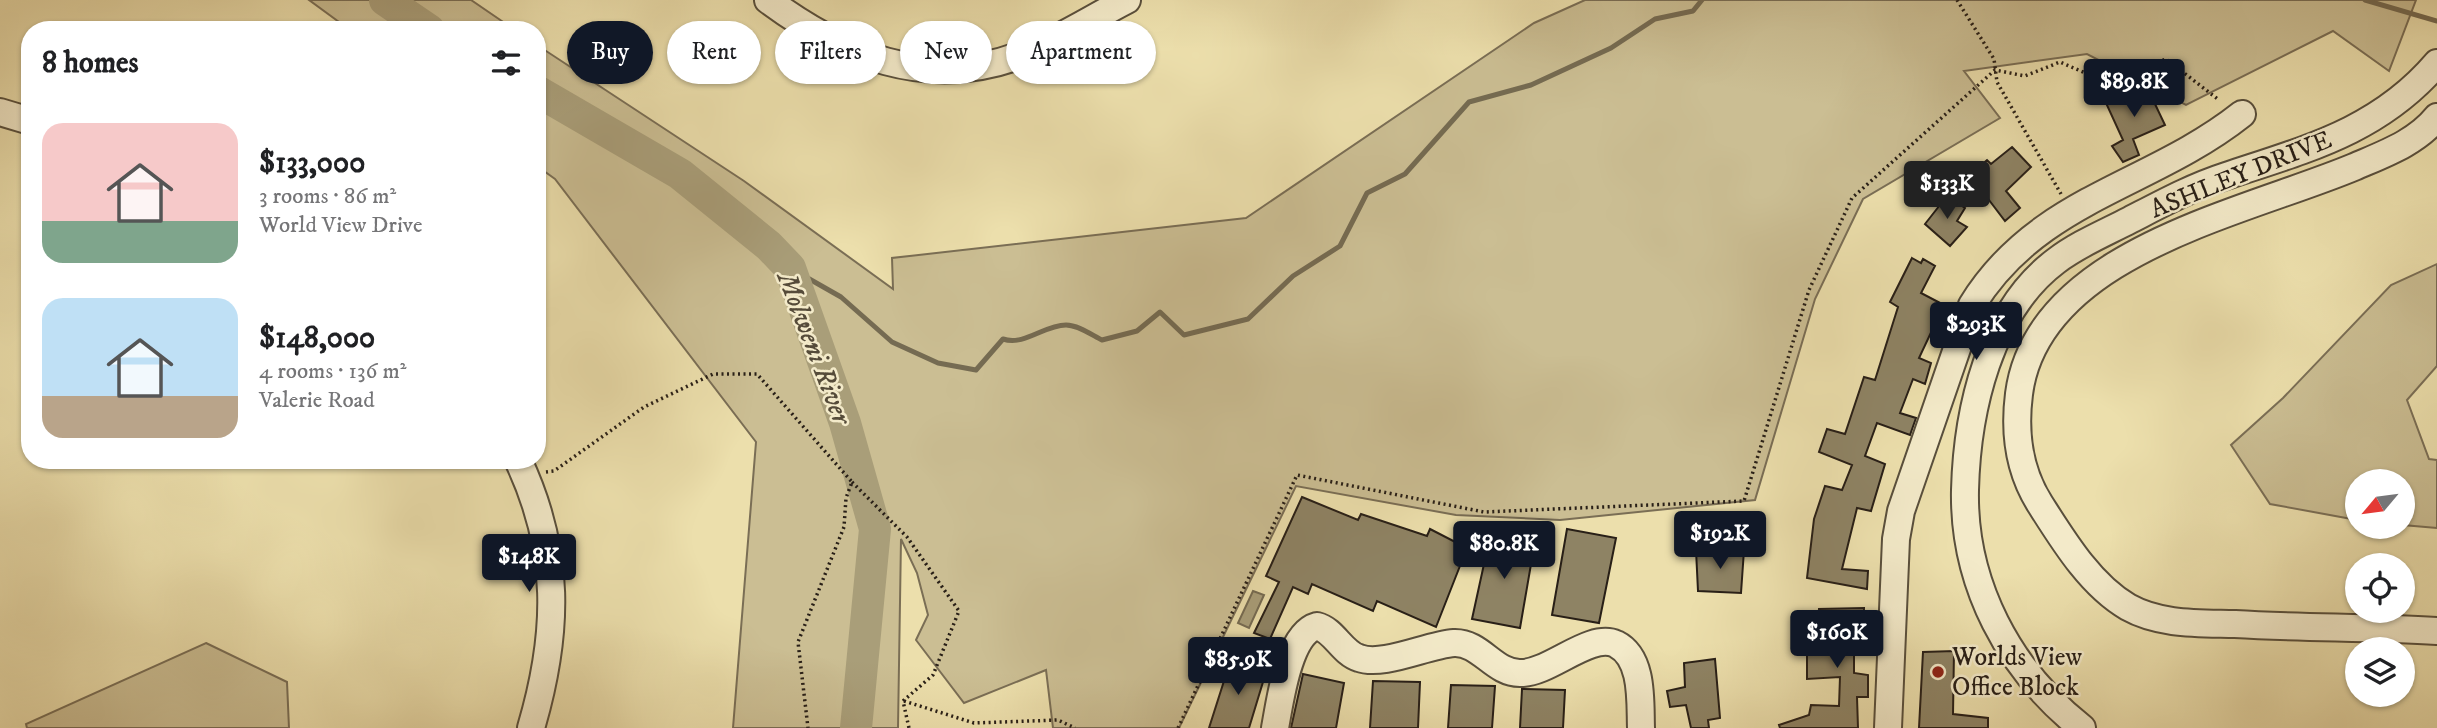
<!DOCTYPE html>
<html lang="en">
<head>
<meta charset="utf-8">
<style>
	body { margin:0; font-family:"IM FELL DW Pica",serif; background:#f2f2f2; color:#202124; height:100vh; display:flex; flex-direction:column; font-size:26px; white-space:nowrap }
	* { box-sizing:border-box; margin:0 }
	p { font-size:23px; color:#757577 }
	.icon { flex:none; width:38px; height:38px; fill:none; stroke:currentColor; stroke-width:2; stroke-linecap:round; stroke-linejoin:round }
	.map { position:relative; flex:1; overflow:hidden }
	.panel { position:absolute; left:21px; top:21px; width:525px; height:448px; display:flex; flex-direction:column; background:#fff; border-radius:28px; box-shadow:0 2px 5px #0004 }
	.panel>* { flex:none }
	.banner { position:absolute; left:567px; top:21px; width:665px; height:63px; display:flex; gap:14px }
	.needle { width:46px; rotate:241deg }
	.fabs { position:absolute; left:2345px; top:469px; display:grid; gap:14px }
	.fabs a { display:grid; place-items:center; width:70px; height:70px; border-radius:50%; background:#fff; box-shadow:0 2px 5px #0004; font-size:35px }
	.price { position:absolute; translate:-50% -60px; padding:0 16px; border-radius:7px; background:#111827; color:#fff; font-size:23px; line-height:46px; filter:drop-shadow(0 2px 4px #0008) }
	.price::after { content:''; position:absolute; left:50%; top:42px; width:21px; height:16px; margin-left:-10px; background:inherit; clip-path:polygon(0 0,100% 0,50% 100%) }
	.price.current { background:#222; color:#fff }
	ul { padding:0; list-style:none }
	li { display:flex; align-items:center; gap:21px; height:175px; padding:0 21px }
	li span { display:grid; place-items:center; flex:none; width:196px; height:140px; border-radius:21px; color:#555 }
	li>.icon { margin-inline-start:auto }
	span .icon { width:84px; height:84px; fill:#fffc; stroke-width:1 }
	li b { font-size:30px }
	h2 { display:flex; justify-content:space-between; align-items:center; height:84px; padding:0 21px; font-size:30px }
	.pill { padding:0 24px; border-radius:32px; background:#fff; box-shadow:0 2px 5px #0004; font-size:24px; line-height:63px }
	.pill.current { background:#111827; color:#fff }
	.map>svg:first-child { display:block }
</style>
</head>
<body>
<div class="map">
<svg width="2437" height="728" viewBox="0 0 2437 728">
	<rect width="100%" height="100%" fill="#ecdfac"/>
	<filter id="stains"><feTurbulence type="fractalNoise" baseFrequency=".00286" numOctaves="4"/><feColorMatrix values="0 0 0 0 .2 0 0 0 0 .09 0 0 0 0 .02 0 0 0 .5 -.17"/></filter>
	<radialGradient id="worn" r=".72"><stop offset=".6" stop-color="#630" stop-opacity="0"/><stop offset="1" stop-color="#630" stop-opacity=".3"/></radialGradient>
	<path fill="#cbbe93" stroke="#7a6e55" stroke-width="2" d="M309 0H471L515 30H350Z
		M1585 0H2416L2389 71 2333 31 2186 105 2087 54 1964 71 2000 118 1863 199 1815 299 1755 500 1560 520 1456 515 1296 486 1179 728H1053L1046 670 964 703 916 640 928 615 917 573 901 539 898 728H733L756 442 555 179 537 166V45L744 181 893 289 892 258 1246 218 1534 23Z
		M2437 264V366L2407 400 2429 459 2437 460V528L2403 525V481H2357V520L2270 504 2231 445 2283 398 2391 285Z
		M206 643 287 682 289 728H27L26 724Z"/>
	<path fill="#a99e79" stroke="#756b52" stroke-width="2" d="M1253 591 1264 595 1249 628 1238 623Z"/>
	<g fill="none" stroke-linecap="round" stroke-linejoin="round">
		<path stroke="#756b52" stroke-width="5" d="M2365 0 2437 21
			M790 268 841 297 892 342 938 363 976 370 1003 339C1025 346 1044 325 1066 325 1078 325 1092 335 1102 340L1137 331 1160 312 1184 335 1248 319 1293 276 1340 246 1367 193 1405 174 1469 102 1531 85 1611 48 1655 19 1693 11 1702 0"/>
		<path stroke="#a99e79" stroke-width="32" d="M385 0 429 30
			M537 91 680 174 769 246 790 268 845 423 875 529 856 728"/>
	</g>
	<path fill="#8e8364" stroke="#281f17" stroke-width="2" d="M2145 83 2165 125 2133 139 2139 155 2123 162 2112 146 2123 140 2106 103Z
		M2012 147 2031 167 2006 191 2020 208 2005 221 1970 175 1987 160 1991 164Z
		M1947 196 1965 208 1957 221 1967 227 1950 246 1925 224Z
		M1912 258 1921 263 1923 259 1935 266 1921 293 1944 305 1919 358 1931 363 1925 384 1913 379 1900 413 1916 418 1910 435 1877 423 1865 456 1885 464 1871 511 1857 508 1842 569 1868 571 1867 589 1807 578 1814 519 1825 486 1842 490 1852 465 1819 452 1827 429 1845 434 1864 377 1875 380 1898 307 1890 302Z
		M1302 497 1358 520 1361 514 1427 536 1430 529 1467 548 1436 627 1377 601 1373 611 1312 584 1308 594 1293 587 1270 639 1254 633 1279 582 1266 576Z
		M1567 529 1616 538 1599 623 1552 615Z
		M1491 532 1535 541 1520 628 1472 619Z
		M1696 550H1744L1741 593 1698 591Z
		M1864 608 1863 640H1854V673L1868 675V697H1857L1858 728H1780L1779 725 1809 715 1811 705 1839 706 1840 677 1807 679V655H1821L1823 625 1818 623 1819 609Z
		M1954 651 1953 714 1988 718V728H1919L1923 652Z
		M1231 659 1266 672 1249 728H1209Z
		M1715 659 1720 718 1708 720 1709 728H1691L1686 705 1670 707 1667 691 1685 687 1684 663Z
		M1303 674 1344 683 1336 728H1291Z
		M1373 681 1420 682 1418 728H1370Z
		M1451 685 1495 686 1492 728H1448Z
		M1522 689 1565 690 1563 728H1520Z"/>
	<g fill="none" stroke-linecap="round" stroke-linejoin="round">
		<defs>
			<path id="minor" d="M768 0C842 55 926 90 1018 56 1055 42 1092 18 1127 0
				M0 112 30 121
				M2437 117C2416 143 2384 154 2354 167 2244 213 2037 253 2019 394 2014 433 2019 471 2040 504 2063 540 2090 585 2128 607 2160 625 2199 623 2235 624 2302 628 2370 627 2437 631
				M518 460C561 551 559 633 531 728
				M1275 728C1280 702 1288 634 1317 626 1334 630 1342 653 1359 658 1383 667 1427 645 1454 643 1481 642 1494 674 1521 673 1550 673 1590 632 1616 644 1644 658 1640 703 1641 728
				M1888 728 1896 539 1901 511 1972 305C2038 198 2150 187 2242 114
				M2082 728C2009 670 1963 584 1965 490 1967 411 1989 311 2056 261 2078 244 2105 233 2130 220 2161 204 2192 187 2226 176 2307 149 2379 131 2437 63"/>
		</defs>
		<use href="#minor" stroke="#594f3c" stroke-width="30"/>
		<path stroke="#281f17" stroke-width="3.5" stroke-dasharray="2 3.5" stroke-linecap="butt" d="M1957 0 1994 59 1997 82 2061 194
			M546 472 554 471 644 407 713 374H757L852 482 846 498 844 527 798 642 808 728
			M852 482 907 537 959 611 933 675 903 701 909 728
			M904 701 974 723 1058 720 1075 728
			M1178 728 1297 475 1484 512 1744 501 1809 290 1852 198 1995 70 2025 76 2060 62 2108 83 2166 59 2219 100"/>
		<use href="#minor" stroke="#f3eac9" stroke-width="26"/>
	</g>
	<circle fill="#8f2418" stroke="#f3eac9" stroke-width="2.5" cx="1938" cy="672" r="7"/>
	<g text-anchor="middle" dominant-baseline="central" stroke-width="5" stroke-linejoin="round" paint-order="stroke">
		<g font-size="26" fill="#281f17" stroke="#f3eac9">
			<text transform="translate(2241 175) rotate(-22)">ASHLEY DRIVE</text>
		</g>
		<g font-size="26" fill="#281f17" stroke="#f3eac9" text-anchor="start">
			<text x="1952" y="657">Worlds View<tspan x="1952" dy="30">Office Block</tspan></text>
		</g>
		<g font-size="28" font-style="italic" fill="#554b39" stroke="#f3eac9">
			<text transform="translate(814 348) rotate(69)">Molweni River</text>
		</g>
	</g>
	<rect width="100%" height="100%" filter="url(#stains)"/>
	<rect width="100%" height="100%" fill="url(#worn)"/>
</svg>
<div class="fabs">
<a><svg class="needle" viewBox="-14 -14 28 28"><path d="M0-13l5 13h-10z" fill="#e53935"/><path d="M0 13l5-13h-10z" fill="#757577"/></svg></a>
<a><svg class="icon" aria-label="locate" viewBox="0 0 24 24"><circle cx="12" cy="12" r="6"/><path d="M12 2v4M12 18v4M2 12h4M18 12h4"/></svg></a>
<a><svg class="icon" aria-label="layers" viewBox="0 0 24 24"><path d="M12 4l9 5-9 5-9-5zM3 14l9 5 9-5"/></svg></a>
</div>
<b class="price" style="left:2134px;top:119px">$89.8K</b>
<b class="price current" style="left:1947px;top:221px">$133K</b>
<b class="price" style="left:1976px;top:362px">$293K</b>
<b class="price" style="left:1720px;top:571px">$192K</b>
<b class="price" style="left:1504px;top:581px">$80.8K</b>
<b class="price" style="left:529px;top:594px">$148K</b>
<b class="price" style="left:1837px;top:670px">$160K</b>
<b class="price" style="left:1238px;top:697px">$85.9K</b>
<div class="banner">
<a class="pill current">Buy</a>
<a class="pill">Rent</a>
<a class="pill">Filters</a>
<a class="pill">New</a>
<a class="pill">Apartment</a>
</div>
<section class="panel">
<h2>8 homes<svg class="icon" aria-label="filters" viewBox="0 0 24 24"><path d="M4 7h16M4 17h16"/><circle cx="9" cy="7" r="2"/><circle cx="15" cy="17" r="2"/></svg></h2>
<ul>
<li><span style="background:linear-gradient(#f6c9c9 70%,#7fa58c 0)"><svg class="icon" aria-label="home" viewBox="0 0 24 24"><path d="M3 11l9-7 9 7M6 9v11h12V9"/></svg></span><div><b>$133,000</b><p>3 rooms · 86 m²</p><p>World View Drive</p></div></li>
<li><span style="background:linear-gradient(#bfe0f5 70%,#b9a48a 0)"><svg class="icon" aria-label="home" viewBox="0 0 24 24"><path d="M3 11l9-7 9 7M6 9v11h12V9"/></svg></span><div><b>$148,000</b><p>4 rooms · 136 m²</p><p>Valerie Road</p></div></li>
</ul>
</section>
</div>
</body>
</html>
